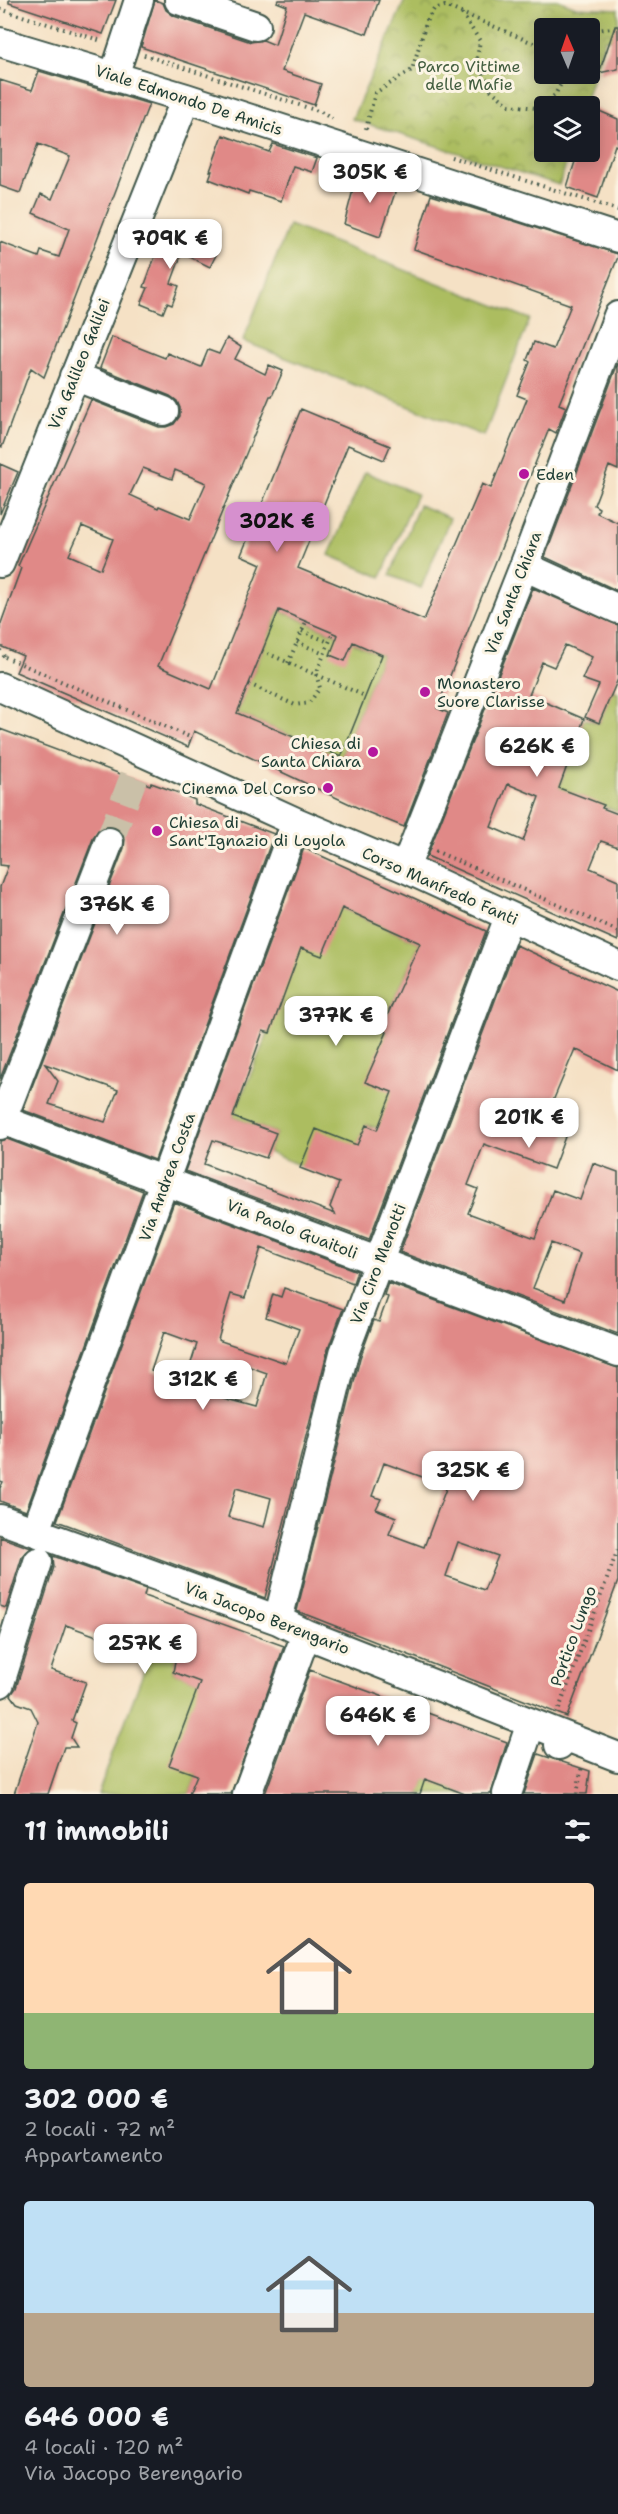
<!DOCTYPE html>
<html lang="it">
<head>
<meta charset="utf-8">
<style>
	body { margin:0; font-family:"Shantell Sans",sans-serif; background:#20242c; color:#f1f3f6; height:100vh; display:flex; flex-direction:column; font-size:22px; white-space:nowrap }
	* { box-sizing:border-box; margin:0 }
	p { font-size:20px; color:#9ea1a6 }
	.icon { flex:none; width:33px; height:33px; fill:none; stroke:currentColor; stroke-width:2; stroke-linecap:round; stroke-linejoin:round }
	.map { position:relative; height:1794px; overflow:hidden }
	.details { display:flex; flex-direction:column; background:#171b24; flex:1 }
	.details>* { flex:none }
	.needle { width:39px; rotate:358deg }
	.fabs { position:absolute; left:534px; top:18px; display:grid; gap:12px }
	.fabs a { display:grid; place-items:center; width:66px; height:66px; border-radius:6px; background:#171b24; box-shadow:0 3px 15px #0003; font-size:30px }
	.price { position:absolute; translate:-50% -51px; padding:0 14px; border-radius:12px; background:#fff; color:#222; font-size:20px; line-height:39px; filter:drop-shadow(0 2px 3px #0008) }
	.price::after { content:''; position:absolute; left:50%; top:36px; width:18px; height:14px; margin-left:-9px; background:inherit; clip-path:polygon(0 0,100% 0,50% 100%) }
	.price.on { background:#d690ce; color:#111 }
	ul { padding:0; list-style:none }
	li { display:grid; align-content:center; gap:12px; height:318px; padding:0 24px }
	li span { display:grid; place-items:center; height:186px; border-radius:6px; color:#555 }
	li>.icon { margin-inline-start:auto }
	span .icon { width:108px; height:108px; fill:#fffc; stroke-width:1 }
	li b { font-size:26px }
	h2 { display:flex; justify-content:space-between; align-items:center; height:72px; padding:0 24px; font-size:26px }
	.map>svg:first-child { display:block }
</style>
</head>
<body>
<div class="map">
<svg width="618" height="1794" viewBox="0 0 618 1794">
	<defs>
		<pattern id="park-crowns" width="20" height="18" patternUnits="userSpaceOnUse" patternTransform="scale(1.5)"><rect width="20" height="18" fill="#acbd60"/><path d="M2 6a3 3 0 1 1 6 0M12 15a3 3 0 1 1 6 0" fill="none" stroke="#8b9b50"/></pattern>
	</defs>
	<rect width="100%" height="100%" fill="#fcf5e5"/>
	<filter id="ink" filterUnits="userSpaceOnUse"><feTurbulence type="fractalNoise" baseFrequency=".0167" numOctaves="2"/><feDisplacementMap in="SourceGraphic" scale="12" xChannelSelector="R" yChannelSelector="G"/><feConvolveMatrix kernelMatrix="1 2 1 2 8 2 1 2 1" color-interpolation-filters="sRGB"/></filter>
	<filter id="wash" filterUnits="userSpaceOnUse"><feTurbulence type="fractalNoise" baseFrequency=".008" numOctaves="4" result="noise"/><feDisplacementMap in="SourceGraphic" scale="24" xChannelSelector="R" yChannelSelector="G"/><feGaussianBlur stdDeviation="1.35" result="paint"/><feColorMatrix in="noise" values="0 0 0 0 0 0 0 0 0 0 0 0 0 0 0 0 0 1.4 0 .05"/><feComposite in="paint" operator="in"/></filter>
	<g filter="url(#wash)">
		<rect width="100%" height="100%" fill="#f5e1c5"/>
		<path fill="#acbd60" stroke="#667d4a" stroke-width="1.5" d="M289 225 530 319 484 436 243 341Z
			M365 472 417 494 381 577 329 555Z
			M419 505 450 518 421 588 390 575Z
			M279 610 382 655 341 757 237 713Z
			M613 690 618 692V812L559 788 584 719 599 723Z
			M342 908 420 943 381 1029 429 1054 378 1128 366 1125 357 1147 301 1166 268 1152 276 1133 233 1117 282 999 275 971Z
			M151 1652 176 1656 173 1672 204 1683 173 1755 197 1775 189 1794H98Z
			M425 1779 465 1794H419Z"/>
		<path fill="url(#park-crowns)" stroke="#667d4a" stroke-width="1.5" fill-rule="evenodd" d="M405 0H558L576 7 618 9V38L605 39 584 106H544V152H570L559 185 352 119ZM544 28H590V74H544Z"/>
		<g id="blocks">
			<path fill="#e08987" fill-rule="evenodd" d="M9 0H116L103 34 9 3Z
				M155 0 163 3 166 10 174 16 251 42 263 40 275 45 287 6 277 2 278 0H379L367 34 304 12 282 71 321 84 314 105 141 47Z
				M615 26H618V69L599 73Z
				M39 71 149 104 44 377 31 368 2 447 0 446V242L39 257 41 251 59 257 69 229 33 213 41 194 52 199 70 156 38 144 20 193 0 186V80L32 90Z
				M590 107 618 119V147L615 145 598 198 567 187 578 152H590Z
				M223 135 269 152 273 144 317 158 312 172 293 166 281 201 249 191 248 194 209 179 212 171H210Z
				M358 171 398 184 380 237 344 224Z
				M431 195 618 254V257L559 404 566 407 556 433 549 429 437 708 448 713 404 827 367 812 194 731 188 747 16 672 23 656 0 646V626L21 568 18 566 91 400 159 427H166L174 424 180 416V408L177 401 170 396 100 368 112 337 165 358 167 353 201 367 208 350 219 354 227 338 241 347 235 359 265 374 269 365 283 371 272 396H270L158 666 211 689 261 564 241 555 301 409 390 446 384 460 348 445 298 568 424 620 482 484 491 488 527 399 517 395 530 362 527 360 534 342 553 349 571 305 414 249ZM143 468 172 479 175 470 206 483 190 519 159 506 158 508 130 495ZM82 526 113 539 101 569 69 555ZM279 610 338 635 330 655 345 661 353 642 382 655 341 757 237 713Z
				M164 232 217 253 210 267 182 253 171 283 179 286 172 305 167 303 163 313 141 304 148 288 144 287Z
				M618 363V470L609 466 594 505 599 508 597 513 618 523V591L545 557Z
				M0 464 18 472 0 514Z
				M533 588 618 625V679L599 723 585 717 599 685 582 679 592 657 565 645 554 667 542 662 529 695 584 719 559 788 604 805 602 808 618 814V847L601 841 590 868 618 880V941L427 856ZM508 784 539 797 523 841 491 827Z
				M0 729 150 785 151 783 176 792 195 800V804L274 834 155 1160 23 1110 124 848 125 839 122 832 115 827 106 826 98 830 94 836 0 1079V887L8 866 0 865ZM45 1064 118 1090 105 1122 49 1104 58 1081Z
				M304 848 486 931 369 1240 185 1171ZM342 908 420 943 381 1029 387 1032 365 1082 392 1092 377 1130 366 1125 357 1145 316 1129 300 1168 339 1183 330 1207 335 1214 204 1164 213 1140 266 1158 276 1133 233 1117 263 1031 270 1033 301 948 322 956Z
				M516 945 618 992V1070L575 1049 553 1101 575 1110 553 1169 484 1144 468 1185 478 1189 468 1213 535 1238 553 1190 580 1200 593 1163 618 1172V1334L400 1252ZM551 1243 580 1254 565 1300 533 1288Z
				M7 1139 143 1191 26 1511 0 1501V1488L3 1482 0 1481V1141Z
				M174 1202 357 1271 353 1283 261 1248 245 1298 231 1294 227 1307 218 1340 286 1363 299 1329 266 1317 273 1294 281 1297 284 1288 343 1309 328 1349 265 1598 57 1521ZM164 1332 197 1344 185 1382 151 1371ZM233 1361 267 1373 257 1407 224 1398ZM236 1488 271 1498 264 1527 228 1517Z
				M388 1283 618 1368V1581L567 1717 297 1611 360 1358 374 1320 379 1322 388 1297 384 1295ZM384 1463 447 1486 424 1547 389 1534 396 1517 376 1509 381 1499 372 1496ZM458 1542 498 1556 484 1590 446 1576Z
				M0 1537 31 1548 22 1557 6 1608 0 1606Z
				M53 1556 146 1589 144 1596 284 1646 231 1794H189L197 1775 169 1765 200 1682 173 1672 176 1656 144 1651V1653L66 1625 51 1670 86 1682 72 1721 76 1723 71 1738 77 1747H64L48 1794H14L38 1722 31 1708 17 1703 11 1695 16 1688 54 1567Z
				M310 1670 507 1742 491 1794H465L425 1779 420 1794H265Z
				M538 1754 590 1771 587 1794H524Z"/>
		</g>
	</g>
	<g filter="url(#ink)">
		<use href="#blocks" fill-opacity="0" stroke="#3f564a" stroke-width="1.5"/>
		<g fill="none" stroke-linecap="round" stroke-linejoin="round">
			<path stroke="#cac0a8" stroke-width="28" stroke-dasharray="28 14" stroke-linecap="butt" d="M109 842 136 771"/>
			<defs>
				<path id="minor" d="M179 0 256 26
					M0 42 186 98 618 238
					M114 76 139 0
					M74 376 164 411
					M0 563 186 98
					M524 566 618 609
					M0 687 296 822 405 868 618 966
					M405 868 524 566 618 316
					M0 1119 618 1352
					M0 1125 109 842
					M0 1519 278 1620 306 1634 562 1735
					M36 1531 296 822
					M278 1620 344 1353 509 917
					M0 1683 38 1562
					M559 1745 562 1735 618 1757
					M247 1794 306 1634
					M507 1794 531 1723"/>
			</defs>
			<use href="#minor" stroke="#3f564a" stroke-width="32"/>
			<path stroke="#3f564a" stroke-width="4" stroke-dasharray="1.5 4.5" stroke-linecap="butt" d="M0 9 102 41
				M462 14 480 41 477 58 491 90 509 105 537 108 555 95 566 74
				M590 31 612 28 618 30
				M144 55 321 112 332 119
				M366 129 375 93 412 70 427 20 434 9 445 6 538 45H544
				M451 157 618 210
				M302 631 329 642
				M297 642 324 654
				M0 650 6 659
				M262 651 365 696
				M5 657 192 738
				M288 663 306 622
				M249 684 295 705 309 703 320 688 316 674 333 633
				M435 851 618 931
				M559 1709 618 1549
				M577 1794 582 1765"/>
			<use href="#minor" stroke="#fff" stroke-width="28"/>
		</g>
	</g>
	<g fill="#b5179e" stroke="#fcf5e5" stroke-width="2">
		<circle cx="524" cy="474" r="6"/>
		<circle cx="425" cy="692" r="6"/>
		<circle cx="373" cy="752" r="6"/>
		<circle cx="328" cy="788" r="6"/>
		<circle cx="157" cy="831" r="6"/>
	</g>
	<g text-anchor="middle" dominant-baseline="central" stroke-width="6" stroke-linejoin="round" paint-order="stroke">
		<g font-size="16" fill="#425d3f" stroke="#fcf5e5">
			<text x="469" y="66">Parco Vittime<tspan x="469" dy="18">delle Mafie</tspan></text>
		</g>
		<g font-size="16" fill="#1f3d34" stroke="#fcf5e5">
			<text transform="translate(189 100) rotate(18)">Viale Edmondo De Amicis</text>
			<text transform="translate(79 364) rotate(-68)">Via Galileo Galilei</text>
			<text transform="translate(513 593) rotate(-69)">Via Santa Chiara</text>
			<text transform="translate(440 886) rotate(24)">Corso Manfredo Fanti</text>
			<text transform="translate(167 1177) rotate(-70)">Via Andrea Costa</text>
			<text transform="translate(292 1229) rotate(21)">Via Paolo Guaitoli</text>
			<text transform="translate(378 1264) rotate(-69)">Via Ciro Menotti</text>
			<text transform="translate(267 1618) rotate(21)">Via Jacopo Berengario</text>
			<text transform="translate(573 1636) rotate(-70)">Portico Lungo</text>
		</g>
		<g font-size="16" fill="#1f3d34" stroke="#fcf5e5" text-anchor="start">
			<text x="536" y="474">Eden</text>
			<text x="437" y="683">Monastero<tspan x="437" dy="18">Suore Clarisse</tspan></text>
			<text x="361" y="743" text-anchor="end">Chiesa di<tspan x="361" dy="18">Santa Chiara</tspan></text>
			<text x="316" y="788" text-anchor="end">Cinema Del Corso</text>
			<text x="169" y="822">Chiesa di<tspan x="169" dy="18">Sant'Ignazio di Loyola</tspan></text>
		</g>
	</g>
</svg>
<div class="fabs">
<a><svg class="needle" viewBox="-14 -14 28 28"><path d="M0-13l5 13h-10z" fill="#e53935"/><path d="M0 13l5-13h-10z" fill="#9ea1a6"/></svg></a>
<a><svg class="icon" aria-label="layers" viewBox="0 0 24 24"><path d="M12 4l9 5-9 5-9-5zM3 14l9 5 9-5"/></svg></a>
</div>
<b class="price" style="left:370px;top:204px">305K €</b>
<b class="price" style="left:170px;top:270px">709K €</b>
<b class="price on" style="left:277px;top:553px">302K €</b>
<b class="price" style="left:537px;top:778px">626K €</b>
<b class="price" style="left:117px;top:936px">376K €</b>
<b class="price" style="left:336px;top:1047px">377K €</b>
<b class="price" style="left:529px;top:1149px">201K €</b>
<b class="price" style="left:203px;top:1411px">312K €</b>
<b class="price" style="left:473px;top:1502px">325K €</b>
<b class="price" style="left:145px;top:1675px">257K €</b>
<b class="price" style="left:378px;top:1747px">646K €</b>
</div>
<section class="details">
<h2>11 immobili<svg class="icon" aria-label="filters" viewBox="0 0 24 24"><path d="M4 7h16M4 17h16"/><circle cx="9" cy="7" r="2"/><circle cx="15" cy="17" r="2"/></svg></h2>
<ul>
<li><span style="background:linear-gradient(#ffd9b3 70%,#8fb573 0)"><svg class="icon" aria-label="home" viewBox="0 0 24 24"><path d="M3 11l9-7 9 7M6 9v11h12V9"/></svg></span><div><b>302 000 €</b><p>2 locali · 72 m²</p><p>Appartamento</p></div></li>
<li><span style="background:linear-gradient(#bfe0f5 60%,#b9a48a 0)"><svg class="icon" aria-label="home" viewBox="0 0 24 24"><path d="M3 11l9-7 9 7M6 9v11h12V9"/></svg></span><div><b>646 000 €</b><p>4 locali · 120 m²</p><p>Via Jacopo Berengario</p></div></li>
</ul>
</section>
</body>
</html>
